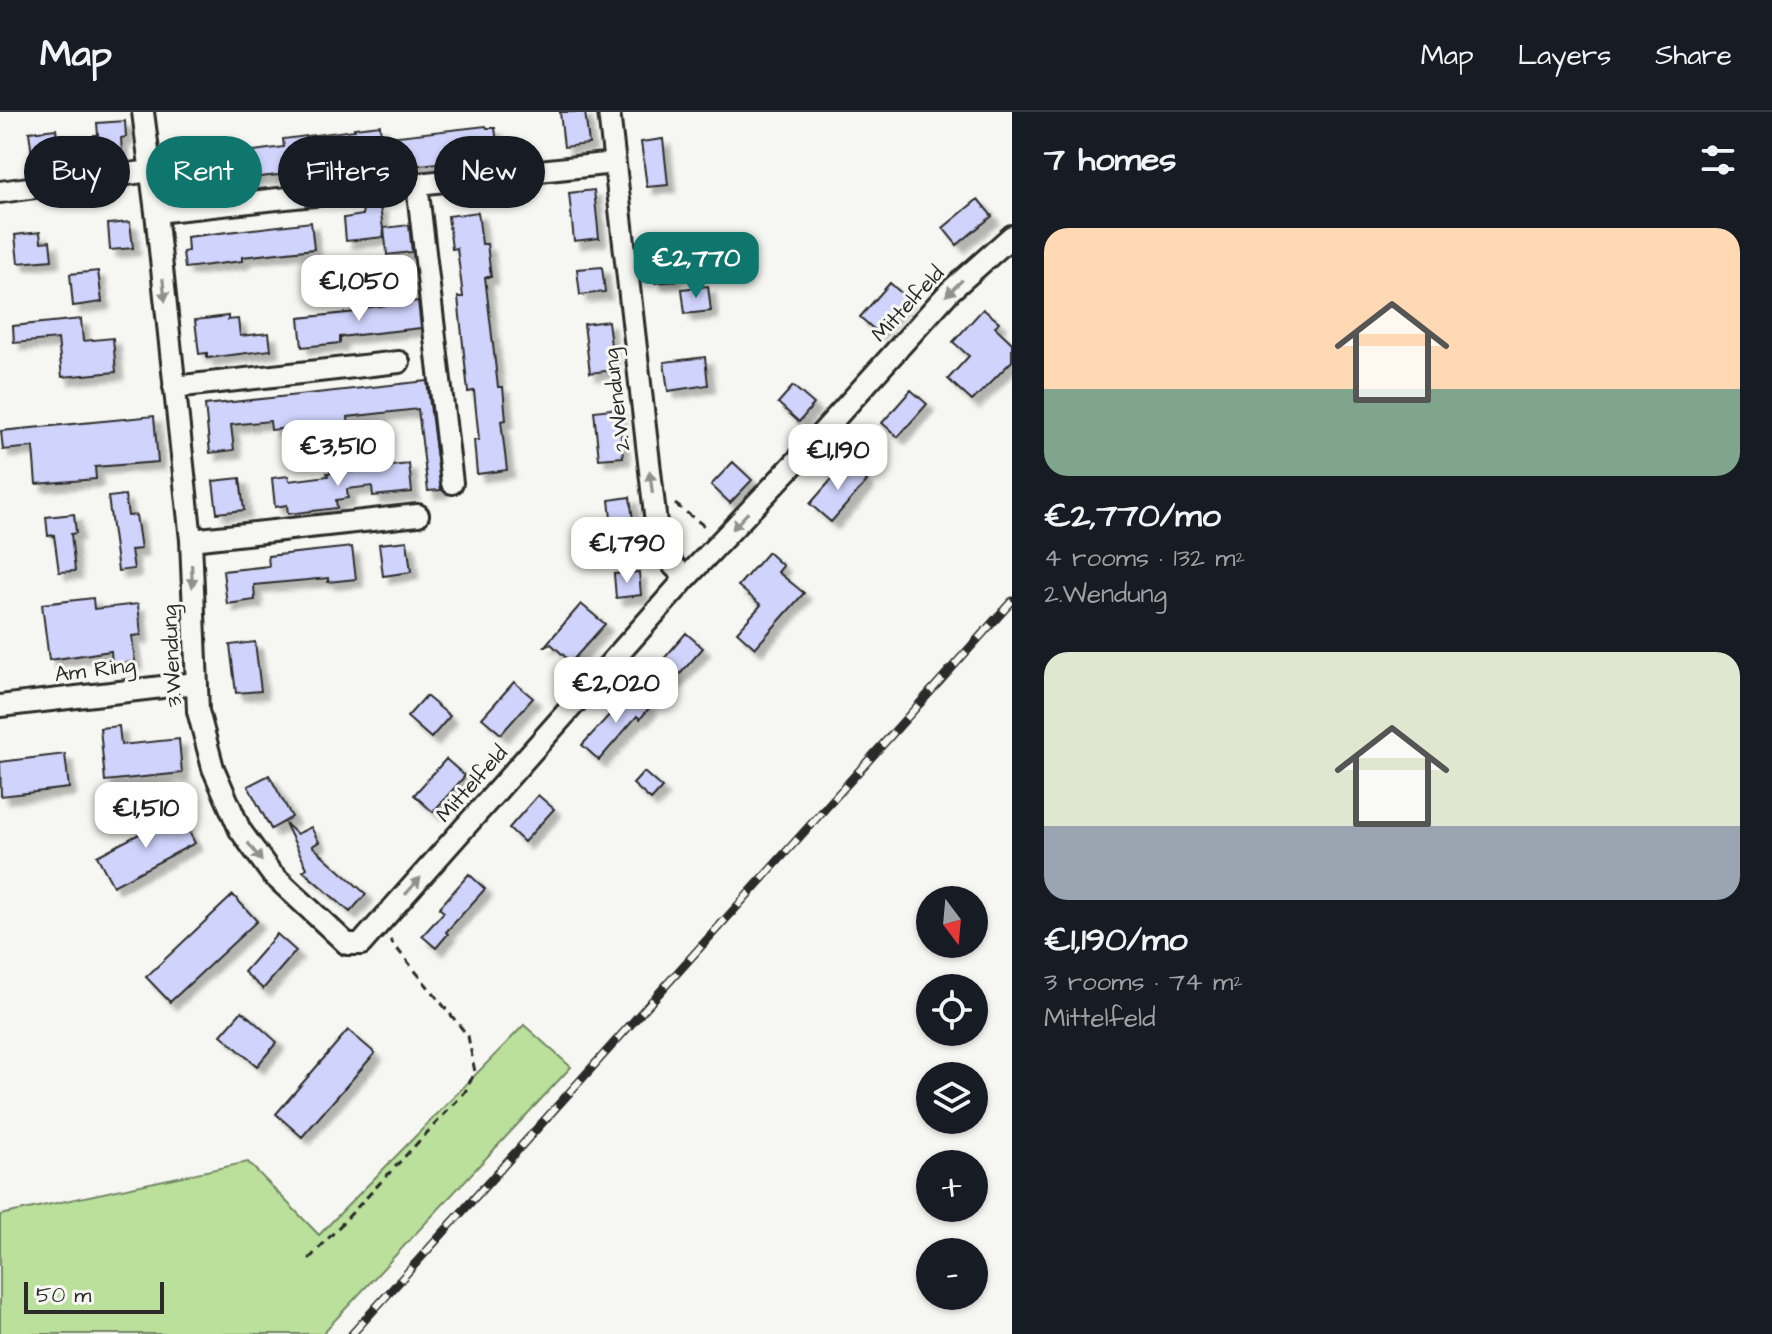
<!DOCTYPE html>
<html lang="en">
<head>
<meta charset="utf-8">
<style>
	body { margin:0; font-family:"Architects Daughter",sans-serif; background:#242831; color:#f1f3f6; height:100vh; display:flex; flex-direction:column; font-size:30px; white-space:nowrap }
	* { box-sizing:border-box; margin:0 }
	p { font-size:26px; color:#9ea1a6 }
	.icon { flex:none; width:44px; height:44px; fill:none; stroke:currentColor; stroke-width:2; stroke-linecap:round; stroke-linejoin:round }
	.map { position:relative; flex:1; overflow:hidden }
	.panel { display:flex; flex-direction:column; background:#171b24; width:760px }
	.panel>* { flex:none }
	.hud { position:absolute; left:24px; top:24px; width:760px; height:72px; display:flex; gap:16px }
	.needle { width:52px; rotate:164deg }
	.controls { position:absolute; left:916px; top:774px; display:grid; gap:16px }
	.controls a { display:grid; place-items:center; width:72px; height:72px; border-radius:50%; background:#171b24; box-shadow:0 2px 6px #0004; font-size:40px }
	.scale { position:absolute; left:24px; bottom:20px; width:140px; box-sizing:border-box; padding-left:8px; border:4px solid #2b2b2b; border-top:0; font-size:22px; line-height:28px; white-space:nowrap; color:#2b2b2b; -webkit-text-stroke:6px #f6f6f2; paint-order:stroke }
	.price { position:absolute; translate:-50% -68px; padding:0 18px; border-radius:16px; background:#fff; color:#222; font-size:26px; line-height:52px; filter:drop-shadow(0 2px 4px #0008) }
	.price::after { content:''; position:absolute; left:50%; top:48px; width:24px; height:18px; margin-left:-12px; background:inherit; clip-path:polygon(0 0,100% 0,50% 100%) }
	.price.current { background:#0f766e; color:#fff }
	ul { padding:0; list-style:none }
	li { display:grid; align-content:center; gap:16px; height:424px; padding:0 32px }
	li span { display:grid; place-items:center; height:248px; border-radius:24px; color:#555 }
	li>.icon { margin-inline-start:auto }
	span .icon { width:144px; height:144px; fill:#fffc; stroke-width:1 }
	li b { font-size:34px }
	h2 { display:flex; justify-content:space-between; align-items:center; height:96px; padding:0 32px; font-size:34px }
	.chip { padding:0 28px; border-radius:36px; background:#171b24; box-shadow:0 2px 6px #0004; font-size:28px; line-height:72px }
	.chip.current { background:#0f766e; color:#fff }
	header { display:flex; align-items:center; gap:48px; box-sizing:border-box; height:112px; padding:0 40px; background:#171b24; border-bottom:2px solid #363941 }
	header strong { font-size:38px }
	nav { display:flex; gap:44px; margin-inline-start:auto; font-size:28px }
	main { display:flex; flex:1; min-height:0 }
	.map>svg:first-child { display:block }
</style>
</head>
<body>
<header>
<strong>Map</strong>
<nav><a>Map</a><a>Layers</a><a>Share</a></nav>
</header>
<main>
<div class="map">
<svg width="1012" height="1222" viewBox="0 0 1012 1222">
	<defs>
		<filter id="shadow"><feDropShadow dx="7" dy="7" stdDeviation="2" flood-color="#0004"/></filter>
	</defs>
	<rect width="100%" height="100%" fill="#f6f6f2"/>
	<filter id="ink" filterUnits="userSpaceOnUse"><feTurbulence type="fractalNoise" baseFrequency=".0125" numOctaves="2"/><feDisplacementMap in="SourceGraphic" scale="16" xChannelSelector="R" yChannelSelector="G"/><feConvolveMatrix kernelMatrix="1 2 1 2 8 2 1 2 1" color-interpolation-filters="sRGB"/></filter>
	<g filter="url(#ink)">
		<path fill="#bae09b" stroke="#728663" stroke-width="2" d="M524 913 571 955 322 1222H0V1103L248 1050 319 1123Z"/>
		<path fill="#d0d4fc" stroke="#2b2b2b" stroke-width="2" filter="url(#shadow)" d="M560 0H585L589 32 564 35Z
			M125 9 126 25 121 26 122 40 96 43 94 23H98L97 11Z
			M380 13 381 26 486 14 487 16H495L498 37 489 38 490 45 403 55 402 48 393 49 392 42 322 50 323 58 181 74 179 49 284 35 283 27 355 18 354 16Z
			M56 17 60 47 33 51 29 20Z
			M663 27 668 73 647 75 641 30Z
			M594 78 599 126 574 129 569 81Z
			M978 87 992 104 957 133 943 116Z
			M380 94 384 125 346 129 344 106 363 103 362 96Z
			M478 100 482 132H487L491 165H485L498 275H503L506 308 501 309 507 358 477 362 474 328H479L474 279 468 280 458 185H463L457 136 452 137 448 104Z
			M130 110 133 136 110 138 108 112Z
			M311 110 314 137 242 145V149L185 156 183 140 188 139 187 125Z
			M409 113 412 140 387 143 384 116Z
			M40 120 41 130 50 129 52 148 18 151 15 123Z
			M672 124 676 169 655 171 650 126Z
			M602 155 605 180 580 183 577 157Z
			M98 159 102 190 73 194 70 162Z
			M890 171 907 186 877 220 860 205Z
			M708 174 711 199 685 202 682 177Z
			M418 189 421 216 340 225V231L302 235 299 206 356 200V197Z
			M983 197 999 210 995 215 1012 231V249L972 289 948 267 969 244 953 230Z
			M228 204V208L238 207 240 224 269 221 271 238 207 246V241L199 242 195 208Z
			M81 207 83 229 113 226 116 260 62 265 58 227 14 231 13 214Z
			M608 209 614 258 590 261 584 212Z
			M705 245 708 273 668 279 664 250Z
			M427 269 441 378 428 379 418 297 348 305 349 315 313 319 315 334 290 336 288 316 271 318 270 309 231 313 234 338 210 341 205 293Z
			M793 274 814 292 799 310 778 291Z
			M911 278 927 292 898 325 882 311Z
			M618 296 623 345 599 347 594 299Z
			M154 304 158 350 95 355 96 367 36 372 33 335 3 338 1 319Z
			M733 350 752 368 730 391 711 373Z
			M846 351 867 369 831 410 810 392Z
			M409 352 412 380 373 384 372 374 347 377 348 386 336 388 337 396 288 402 287 393 275 395 272 366 288 364 289 369 328 364 327 361 391 357V354Z
			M240 366 244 398 217 401 213 369Z
			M125 383 128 404 136 403 141 437 131 438 134 457 118 459 108 385Z
			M630 385 636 431 614 434 609 388Z
			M74 402 76 421 71 422 75 459 59 460 54 423 48 424 46 405Z
			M407 429 411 460 383 464 379 432Z
			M352 435 356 467 328 470V466L254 473 255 488 227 492 223 459 269 454 268 444Z
			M768 440 783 454 778 460 804 481 755 536 737 520 761 493 738 474Z
			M639 460 641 483 616 486 614 462Z
			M93 486 94 497 138 492 141 523 132 524 135 550 112 552 111 539 49 548 42 492Z
			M581 492 605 512 571 550 551 532 544 535Z
			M686 521 703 536 673 570 656 556Z
			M255 530 261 579 236 581 230 533Z
			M514 570 533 586 501 622 482 606Z
			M631 579 650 595 640 607 637 604 599 648 582 633Z
			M426 584 450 604 431 626 407 605Z
			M119 614 121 633 179 627 182 661 105 669 100 616Z
			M65 642 69 676 1 684 0 650Z
			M446 647 465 664 433 700 414 683Z
			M644 660 662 676 651 688 633 672Z
			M269 663 292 705 271 717 248 674Z
			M538 683 554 697 524 730 509 716Z
			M179 701 195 731 113 774 97 744Z
			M285 711 297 722 311 715 319 730 312 734 366 782 350 800 303 759 307 756Z
			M469 762 485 777 446 820 448 822 436 836 422 824 444 800 439 796Z
			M233 783 257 809 170 890 146 865Z
			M277 822 296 839 263 877 244 860Z
			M242 899 277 930 257 954 221 923Z
			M348 918 375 941 302 1025 276 1002Z"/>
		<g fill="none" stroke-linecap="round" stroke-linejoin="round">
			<defs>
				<path id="street" d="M143 0 156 100 191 428 198 599 213 656 240 718 271 761 347 832H361L686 466 793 353 950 179 1012 124
					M609 0 658 429 674 454 686 466
					M417 72 452 371
					M0 80 150 59
					M156 100 614 51
					M174 275 399 250
					M191 428 418 403
					M0 594 196 571"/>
			</defs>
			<use href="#street" stroke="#2b2b2b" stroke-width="26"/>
			<path stroke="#2b2b2b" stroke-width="3" stroke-dasharray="8 6" stroke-linecap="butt" d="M675 392 707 416
				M309 1147 465 980 475 960 468 924 390 828"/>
			<use href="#street" stroke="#f6f6f2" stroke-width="20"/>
			<defs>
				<path id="rail" d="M352 1222 1012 489"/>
			</defs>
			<use href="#rail" stroke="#2b2b2b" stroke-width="9"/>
			<use href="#rail" stroke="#f6f6f2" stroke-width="6" stroke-dasharray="18" stroke-linecap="butt"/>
		</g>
		<defs><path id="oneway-solid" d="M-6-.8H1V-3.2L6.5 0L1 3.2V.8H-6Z" transform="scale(2)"/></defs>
		<g fill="#90908e">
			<use href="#oneway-solid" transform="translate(954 176) rotate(136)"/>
			<use href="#oneway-solid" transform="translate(164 178) rotate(84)"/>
			<use href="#oneway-solid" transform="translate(651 370) rotate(-97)"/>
			<use href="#oneway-solid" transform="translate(740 409) rotate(133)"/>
			<use href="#oneway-solid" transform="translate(192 464) rotate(88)"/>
			<use href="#oneway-solid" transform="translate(255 740) rotate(53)"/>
			<use href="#oneway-solid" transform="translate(413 774) rotate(-48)"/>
		</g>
	</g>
	<g text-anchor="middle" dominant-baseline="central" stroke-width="6" stroke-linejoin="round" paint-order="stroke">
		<g font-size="22" fill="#2b2b2b" stroke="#f6f6f2">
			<text transform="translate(908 192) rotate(-47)">Mittelfeld</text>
			<text transform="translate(617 288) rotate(-97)">2.Wendung</text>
			<text transform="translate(172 544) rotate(-93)">3.Wendung</text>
			<text transform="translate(95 558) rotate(-7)">Am Ring</text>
			<text transform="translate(472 672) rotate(-48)">Mittelfeld</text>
		</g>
	</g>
</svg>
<div class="controls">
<a><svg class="needle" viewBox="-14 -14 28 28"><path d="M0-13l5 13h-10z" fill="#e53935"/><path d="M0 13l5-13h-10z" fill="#9ea1a6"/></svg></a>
<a><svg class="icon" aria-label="locate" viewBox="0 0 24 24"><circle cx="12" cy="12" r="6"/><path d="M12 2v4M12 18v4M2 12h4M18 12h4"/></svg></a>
<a><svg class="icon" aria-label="layers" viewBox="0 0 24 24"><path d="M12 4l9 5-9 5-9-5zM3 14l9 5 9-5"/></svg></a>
<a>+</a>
<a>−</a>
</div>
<div class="scale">50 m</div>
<b class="price current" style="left:696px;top:188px">€2,770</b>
<b class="price" style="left:359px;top:211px">€1,050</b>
<b class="price" style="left:338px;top:376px">€3,510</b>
<b class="price" style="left:838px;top:380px">€1,190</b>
<b class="price" style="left:627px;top:473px">€1,790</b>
<b class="price" style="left:616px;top:613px">€2,020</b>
<b class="price" style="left:146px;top:738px">€1,510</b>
<div class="hud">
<a class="chip">Buy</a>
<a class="chip current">Rent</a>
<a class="chip">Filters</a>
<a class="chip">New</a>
</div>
</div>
<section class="panel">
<h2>7 homes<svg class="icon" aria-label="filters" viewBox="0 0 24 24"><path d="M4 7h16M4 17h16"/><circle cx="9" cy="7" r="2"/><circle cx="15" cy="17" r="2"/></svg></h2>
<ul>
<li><span style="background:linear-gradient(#ffd9b3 65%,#7fa58c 0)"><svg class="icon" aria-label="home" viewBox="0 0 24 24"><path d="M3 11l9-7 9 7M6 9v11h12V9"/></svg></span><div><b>€2,770/mo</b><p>4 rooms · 132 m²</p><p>2.Wendung</p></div></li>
<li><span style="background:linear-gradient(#dfe7d0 70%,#9aa5b1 0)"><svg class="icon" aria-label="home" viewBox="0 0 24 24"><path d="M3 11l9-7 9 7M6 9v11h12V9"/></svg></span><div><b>€1,190/mo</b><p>3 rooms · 74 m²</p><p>Mittelfeld</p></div></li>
</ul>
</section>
</main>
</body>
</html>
